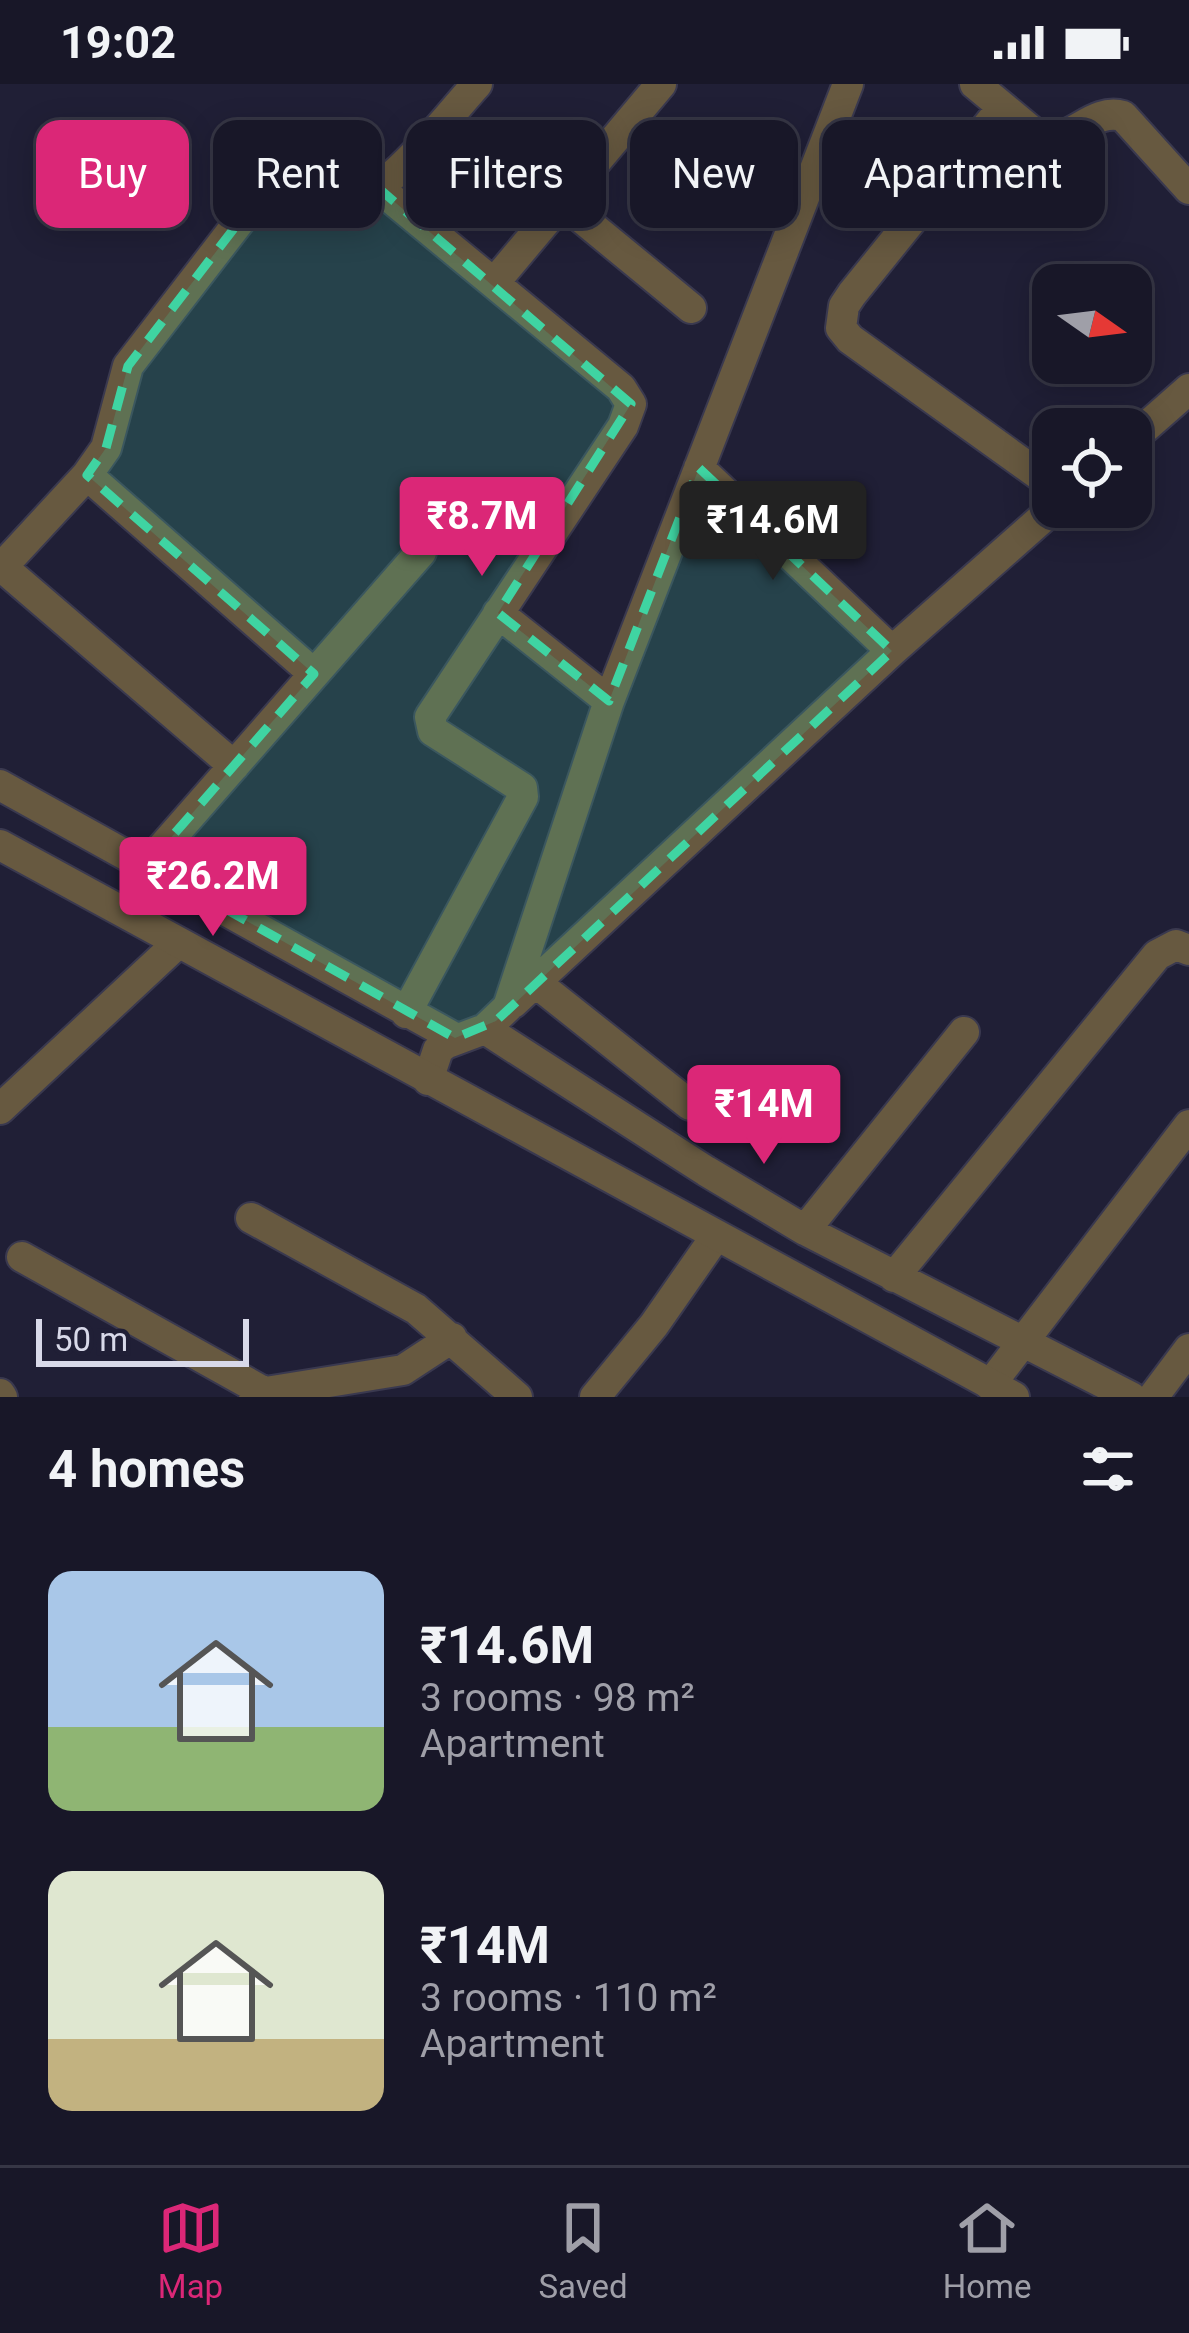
<!DOCTYPE html>
<html lang="en">
<head>
<meta charset="utf-8">
<style>
	body { margin:0; font-family:Roboto,sans-serif; background:#252434; color:#f1f3f6; height:100vh; display:flex; flex-direction:column; font-size:45px; white-space:nowrap }
	* { box-sizing:border-box; margin:0 }
	p { font-size:39px; color:#9f9fa8 }
	.icon { flex:none; width:66px; height:66px; fill:none; stroke:currentColor; stroke-width:2; stroke-linecap:round; stroke-linejoin:round }
	.map { position:relative; height:1313px; overflow:hidden }
	.side { display:flex; flex-direction:column; background:#181728; flex:1 }
	.side>* { flex:none }
	.hud { position:absolute; left:36px; top:36px; width:1119px; height:108px; display:flex; gap:24px }
	.needle { width:78px; rotate:104deg }
	.tools { position:absolute; left:1032px; top:180px; display:grid; gap:24px }
	.tools a { display:grid; place-items:center; width:120px; height:120px; border-radius:24px; background:#181728; box-shadow:0 6px 30px #0003,0 0 0 3px #363645; font-size:60px }
	.scale { position:absolute; left:36px; bottom:30px; width:213px; box-sizing:border-box; padding-left:12px; border:6px solid #d8d9e9; border-top:0; font-size:33px; line-height:42px; white-space:nowrap; color:#d8d9e9; -webkit-text-stroke:9px #201f36; paint-order:stroke }
	.price { position:absolute; translate:-50% -102px; padding:0 27px; border-radius:12px; background:#db2777; color:#fff; font-size:39px; line-height:78px; filter:drop-shadow(0 3px 6px #0008) }
	.price::after { content:''; position:absolute; left:50%; top:72px; width:36px; height:27px; margin-left:-18px; background:inherit; clip-path:polygon(0 0,100% 0,50% 100%) }
	.price.selected { background:#222; color:#fff }
	ul { padding:0; list-style:none }
	li { display:flex; align-items:center; gap:36px; height:300px; padding:0 48px }
	li span { display:grid; place-items:center; flex:none; width:336px; height:240px; border-radius:24px; color:#555 }
	li>.icon { margin-inline-start:auto }
	span .icon { width:144px; height:144px; fill:#fffc; stroke-width:1 }
	li b { font-size:51px }
	h2 { display:flex; justify-content:space-between; align-items:center; height:144px; padding:0 48px; font-size:51px }
	.chip { padding:0 42px; border-radius:24px; background:#181728; box-shadow:0 6px 30px #0003,0 0 0 3px #363645; font-size:42px; line-height:108px }
	.chip.selected { background:#db2777; color:#fff }
	.status { display:flex; justify-content:space-between; align-items:center; height:84px; padding:0 60px; background:#181728; direction:ltr }
	.status svg { height:33px; fill:currentColor }
	.menu { display:flex; justify-content:space-around; align-items:center; height:168px; border-top:3px solid #363645; background:#181728; font-size:33px; color:#9f9fa8 }
	.menu a { display:grid; justify-items:center; gap:6px }
	.menu .selected { color:#db2777 }
	.map>svg:first-child { display:block }
</style>
</head>
<body>
<div class="status"><b>19:02</b><svg viewBox="0 0 49 12"><path d="M0 12V9h3v3zM5 12V6h3v6zM10 12V3h3v9zM15 12V0h3v12zM26 1h20v11H26zM47 4h2v5h-2z"/></svg></div>
<div class="map">
<svg width="1189" height="1313" viewBox="0 0 1189 1313">
	<rect width="100%" height="100%" fill="#201f36"/>
	<g fill="none" stroke-linecap="round" stroke-linejoin="round">
		<defs>
			<path id="minor" d="M975 0 1040 54C1071 61 1092 23 1123 32L1189 105
				M1002 24 852 210 844 222 841 244 850 255 1053 401
				M376 102 621 304 631 320 623 342 430 633 433 647 522 704 523 713 406 929
				M562 118 691 224
				M494 199 661 0
				M1131 356 1189 305
				M699 384 892 567
				M87 391 314 590
				M2 483 234 682
				M0 485 87 391 106 364 128 282 262 108C285 105 302 123 325 123 381 125 442 38 477 0
				M498 529 609 617
				M0 701 455 954
				M147 781 421 468
				M535 898 690 1021
				M513 919 892 567 1055 423
				M485 945 706 1087 805 1146 1131 1313
				M428 996 438 966 445 960 485 945 508 923 609 617 848 0
				M0 1025 178 859
				M251 1134 416 1225 517 1313
				M805 1146 964 948
				M22 1173 273 1313
				M894 1193 1157 871 1176 861 1189 866
				M990 1301 1189 1041
				M0 1310 2 1313
				M254 1310 403 1286 452 1254
				M595 1313 654 1241 716 1152
				M1153 1313 1189 1265"/>
			<path id="tertiary" d="M0 761 1014 1313"/>
		</defs>
		<use href="#minor" stroke="#3a394f" stroke-width="34"/>
		<use href="#tertiary" stroke="#3a394f" stroke-width="34"/>
		<use href="#minor" stroke="#675940" stroke-width="30"/>
		<use href="#tertiary" stroke="#675940" stroke-width="30"/>
	</g>
	<path fill="#3fd4a2" fill-opacity="0.2" stroke="#3fd4a2" stroke-width="9" stroke-dasharray="24 15" stroke-linejoin="round" d="M376 102 631 320 498 529 609 617 699 384 892 567 496 937 455 954 147 781 314 590 87 391 106 364 128 282 262 108 329 124Z"/>
</svg>
<div class="tools">
<a><svg class="needle" viewBox="-14 -14 28 28"><path d="M0-13l5 13h-10z" fill="#e53935"/><path d="M0 13l5-13h-10z" fill="#9f9fa8"/></svg></a>
<a><svg class="icon" aria-label="locate" viewBox="0 0 24 24"><circle cx="12" cy="12" r="6"/><path d="M12 2v4M12 18v4M2 12h4M18 12h4"/></svg></a>
</div>
<div class="scale">50 m</div>
<b class="price" style="left:482px;top:495px">₹8.7M</b>
<b class="price selected" style="left:773px;top:499px">₹14.6M</b>
<b class="price" style="left:213px;top:855px">₹26.2M</b>
<b class="price" style="left:764px;top:1083px">₹14M</b>
<div class="hud">
<a class="chip selected">Buy</a>
<a class="chip">Rent</a>
<a class="chip">Filters</a>
<a class="chip">New</a>
<a class="chip">Apartment</a>
</div>
</div>
<section class="side">
<h2>4 homes<svg class="icon" aria-label="filters" viewBox="0 0 24 24"><path d="M4 7h16M4 17h16"/><circle cx="9" cy="7" r="2"/><circle cx="15" cy="17" r="2"/></svg></h2>
<ul>
<li><span style="background:linear-gradient(#a9c7e8 65%,#8fb573 0)"><svg class="icon" aria-label="home" viewBox="0 0 24 24"><path d="M3 11l9-7 9 7M6 9v11h12V9"/></svg></span><div><b>₹14.6M</b><p>3 rooms · 98 m²</p><p>Apartment</p></div></li>
<li><span style="background:linear-gradient(#dfe7d0 70%,#c2b280 0)"><svg class="icon" aria-label="home" viewBox="0 0 24 24"><path d="M3 11l9-7 9 7M6 9v11h12V9"/></svg></span><div><b>₹14M</b><p>3 rooms · 110 m²</p><p>Apartment</p></div></li>
</ul>
</section>
<nav class="menu">
<a class="selected"><svg class="icon" aria-label="map" viewBox="0 0 24 24"><path d="M3 6l6-2 6 2 6-2v14l-6 2-6-2-6 2zM9 4v14M15 6v14"/></svg>Map</a>
<a><svg class="icon" aria-label="saved" viewBox="0 0 24 24"><path d="M7 4h10v16l-5-4-5 4z"/></svg>Saved</a>
<a><svg class="icon" aria-label="home" viewBox="0 0 24 24"><path d="M3 11l9-7 9 7M6 9v11h12V9"/></svg>Home</a>
</nav>
</body>
</html>
